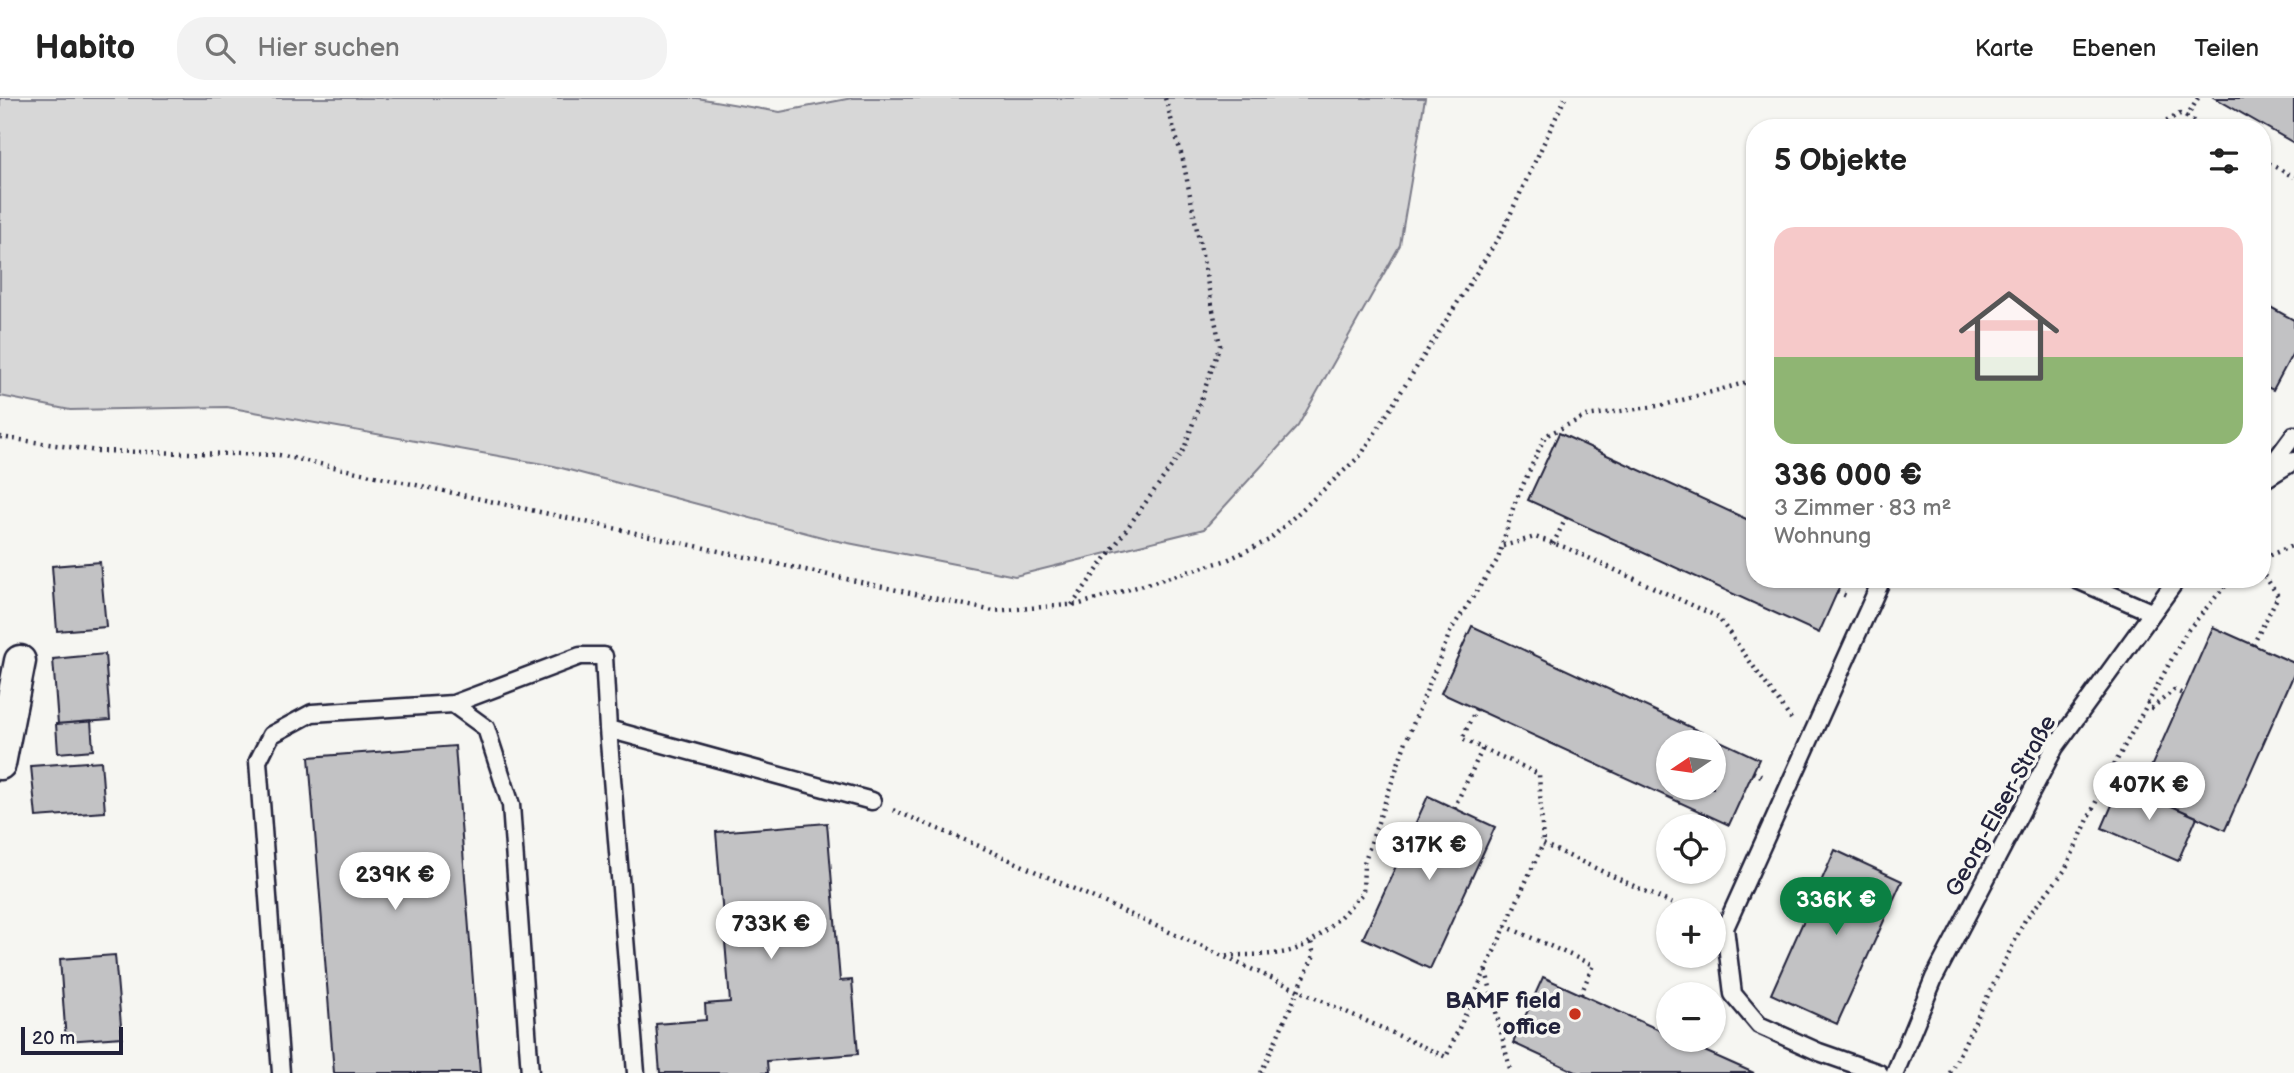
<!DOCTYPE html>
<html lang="de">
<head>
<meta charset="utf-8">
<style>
	body { margin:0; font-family:"Balsamiq Sans",sans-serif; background:#f2f2f2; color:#222; height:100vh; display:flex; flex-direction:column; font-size:26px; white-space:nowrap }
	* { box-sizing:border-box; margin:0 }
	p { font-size:23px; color:#767676 }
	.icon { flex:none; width:38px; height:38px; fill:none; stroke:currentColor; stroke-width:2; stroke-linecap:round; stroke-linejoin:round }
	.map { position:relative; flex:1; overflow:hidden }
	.panel { position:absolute; left:1746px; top:21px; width:525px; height:469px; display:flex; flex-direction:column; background:#fff; border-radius:28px; box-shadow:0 2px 5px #0004 }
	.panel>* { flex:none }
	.needle { width:46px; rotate:257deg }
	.buttons { position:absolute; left:1656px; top:632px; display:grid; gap:14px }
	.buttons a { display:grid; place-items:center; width:70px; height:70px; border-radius:50%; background:#fff; box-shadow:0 2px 5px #0004; font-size:35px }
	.scale { position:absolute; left:21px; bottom:18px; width:102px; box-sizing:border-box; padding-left:7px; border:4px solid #22223b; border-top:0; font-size:19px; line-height:24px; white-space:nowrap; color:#22223b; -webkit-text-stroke:5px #f6f6f2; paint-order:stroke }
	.price { position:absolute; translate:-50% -60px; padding:0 16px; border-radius:24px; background:#fff; color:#222; font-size:23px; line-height:46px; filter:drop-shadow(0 2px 4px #0008) }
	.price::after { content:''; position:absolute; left:50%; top:42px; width:21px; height:16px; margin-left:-10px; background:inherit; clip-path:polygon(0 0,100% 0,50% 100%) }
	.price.active { background:#0b8043; color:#fff }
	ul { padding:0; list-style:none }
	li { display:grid; align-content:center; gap:14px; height:371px; padding:0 28px }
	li+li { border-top:2px solid #e0e0e0 }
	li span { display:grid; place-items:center; height:217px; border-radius:21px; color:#555 }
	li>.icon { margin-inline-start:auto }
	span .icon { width:126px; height:126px; fill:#fffc; stroke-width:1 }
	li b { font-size:30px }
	h2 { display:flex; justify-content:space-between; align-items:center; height:84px; padding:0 28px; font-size:30px }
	header { display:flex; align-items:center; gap:42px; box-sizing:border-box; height:98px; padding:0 35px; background:#fff; border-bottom:2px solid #e0e0e0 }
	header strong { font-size:33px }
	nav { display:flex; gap:38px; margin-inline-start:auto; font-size:24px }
	.search { width:490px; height:63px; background:#f2f2f2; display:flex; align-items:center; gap:18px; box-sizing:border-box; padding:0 24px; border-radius:28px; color:#767676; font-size:26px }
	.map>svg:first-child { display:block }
</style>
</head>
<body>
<header>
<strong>Habito</strong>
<div class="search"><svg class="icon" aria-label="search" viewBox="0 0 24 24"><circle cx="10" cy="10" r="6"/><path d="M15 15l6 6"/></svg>Hier suchen</div>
<nav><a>Karte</a><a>Ebenen</a><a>Teilen</a></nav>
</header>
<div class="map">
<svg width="2294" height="975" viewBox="0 0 2294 975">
	<rect width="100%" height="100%" fill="#f6f6f2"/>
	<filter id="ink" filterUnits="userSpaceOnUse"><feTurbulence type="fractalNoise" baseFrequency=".0143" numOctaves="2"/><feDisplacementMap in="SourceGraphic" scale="14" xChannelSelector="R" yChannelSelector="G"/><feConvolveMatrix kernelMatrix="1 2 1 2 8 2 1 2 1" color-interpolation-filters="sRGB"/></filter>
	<g filter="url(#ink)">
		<path fill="#d7d7d7" stroke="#7c7c89" stroke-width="2" d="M0 0H697L780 14 852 0H1425L1400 147 1298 328 1204 431 1015 478 833 442 554 368 227 309 70 312 0 298Z"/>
		<path fill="#c2c2c4" stroke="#22223b" stroke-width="2" fill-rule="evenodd" d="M2215 0H2294V45Z
			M2263 205 2294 222V253L2273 292 2263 287Z
			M1559 335 1755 425V481H1843L1819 535 1528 402Z
			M100 464 106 529 57 533 52 468Z
			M1472 528 1759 661 1729 727 1441 595ZM1668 644H1713V690H1668Z
			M2213 529 2294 565V576L2225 732 2140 694Z
			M105 556 110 622 58 626 53 561Z
			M91 623 93 652 58 655 56 626Z
			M455 648 480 975H334L309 659Z
			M101 663 105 714 36 719 31 668Z
			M2121 686 2197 719 2178 763 2102 730Z
			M1428 698 1495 729 1430 871 1363 840Z
			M827 725 840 883 852 882 858 956 767 963 768 975H660L656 926 706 922 705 906 730 904 716 734Z
			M1835 752 1902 783 1837 926 1771 896Z
			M115 857 122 939 66 943 60 861Z
			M1543 879 1668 936V942H1680L1754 975H1578L1513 945Z"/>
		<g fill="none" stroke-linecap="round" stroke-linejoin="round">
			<defs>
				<path id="service" d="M2263 379 2294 337
					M2265 381 2294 363
					M2075 481 2151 514
					M453 606 580 558H604L608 631
					M281 975 258 663 271 637 312 615 453 606 486 630 511 707 530 975
					M636 975 608 631 872 703
					M1879 975 1819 954 1759 927 1733 896 1725 830 1882 481
					M1895 975 1934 880 2055 649 2177 481"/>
				<path id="minor" d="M0 666 20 563"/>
			</defs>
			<use href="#service" stroke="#22223b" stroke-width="21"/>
			<use href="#minor" stroke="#22223b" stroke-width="35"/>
			<path stroke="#22223b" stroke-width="4.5" stroke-dasharray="2 5" stroke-linecap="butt" d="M2198 0 2187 19 2205 30
				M2154 30 2180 16 2187 19
				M2263 62 2294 79
				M0 339 97 353 279 357 993 513 1080 506 1227 462 1269 442 1361 357 1501 136 1565 0
				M1553 446 1566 420
				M1503 448 1535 439 1567 450 1718 519 1791 621
				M2263 460 2294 447
				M1837 494 1849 499
				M1072 507 1184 351 1220 247 1183 62 1165 0
				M2253 547 2278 498 2263 475
				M2147 604 2152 610 2174 592 2183 596
				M1476 611 1462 641 1539 676 1543 746
				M1753 674 1765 680
				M1454 710 1483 650
				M893 712 979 748 1446 959 1543 746 1686 812
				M1505 828 1593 867 1581 896
				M1226 858C1246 856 1268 858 1286 854 1317 848 1342 816 1363 795L1364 765 1405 646 1451 532 1498 461 1514 407 1545 338 1586 318 1664 307 1755 282
				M1486 873 1511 975
				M1261 975 1314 857 1311 844
				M1950 975 2025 822 2065 772 2105 684 2187 533 2231 481"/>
			<use href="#service" stroke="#f6f6f2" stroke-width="16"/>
			<use href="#minor" stroke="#f6f6f2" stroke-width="30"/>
		</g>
	</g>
	<circle fill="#c8321e" stroke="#f6f6f2" stroke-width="2.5" cx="1575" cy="916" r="7"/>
	<g text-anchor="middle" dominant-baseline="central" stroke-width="7" stroke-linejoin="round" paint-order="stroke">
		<g font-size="23" fill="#22223b" stroke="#f6f6f2">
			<text transform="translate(2001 708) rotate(-61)">Georg-Elser-Straße</text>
		</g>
		<g font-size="23" font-weight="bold" fill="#22223b" stroke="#f6f6f2" text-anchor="end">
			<text x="1561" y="903">BAMF field<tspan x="1561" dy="26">office</tspan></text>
		</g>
	</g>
</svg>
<div class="buttons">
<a><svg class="needle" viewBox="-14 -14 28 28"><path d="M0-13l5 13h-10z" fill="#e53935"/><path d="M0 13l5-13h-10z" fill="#767676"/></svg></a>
<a><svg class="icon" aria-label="locate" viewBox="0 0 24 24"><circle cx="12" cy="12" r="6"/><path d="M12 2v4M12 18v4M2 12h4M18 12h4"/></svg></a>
<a>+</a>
<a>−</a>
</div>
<div class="scale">20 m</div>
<b class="price" style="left:2149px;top:724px">407K €</b>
<b class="price" style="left:1429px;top:784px">317K €</b>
<b class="price" style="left:395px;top:814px">239K €</b>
<b class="price active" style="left:1836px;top:839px">336K €</b>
<b class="price" style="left:771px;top:863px">733K €</b>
<section class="panel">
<h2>5 Objekte<svg class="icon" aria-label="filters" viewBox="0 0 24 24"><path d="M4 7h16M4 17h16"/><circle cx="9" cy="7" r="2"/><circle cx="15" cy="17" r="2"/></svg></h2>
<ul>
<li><span style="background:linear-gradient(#f6c9c9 60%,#8fb573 0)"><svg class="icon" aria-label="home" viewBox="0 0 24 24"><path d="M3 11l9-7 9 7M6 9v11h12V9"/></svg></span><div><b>336 000 €</b><p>3 Zimmer · 83 m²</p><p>Wohnung</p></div></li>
</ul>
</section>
</div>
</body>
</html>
